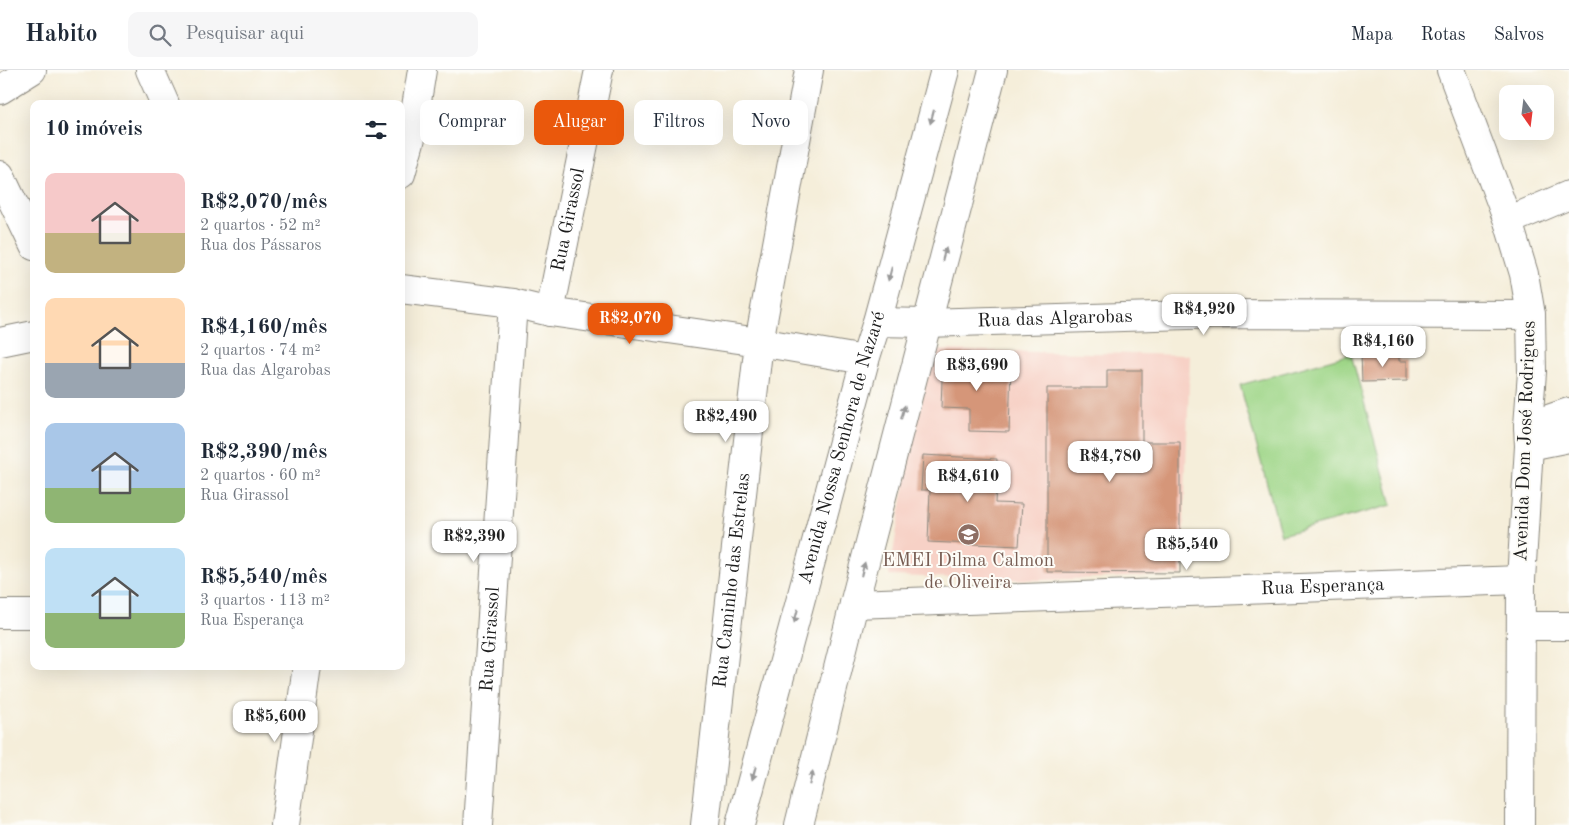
<!DOCTYPE html>
<html lang="pt">
<head>
<meta charset="utf-8">
<style>
	body { margin:0; font-family:"Old Standard TT",serif; background:#f6f6f7; color:#1f2937; height:100vh; display:flex; flex-direction:column; font-size:19px; white-space:nowrap }
	* { box-sizing:border-box; margin:0 }
	p { font-size:16px; color:#747a83 }
	.icon { flex:none; width:28px; height:28px; fill:none; stroke:currentColor; stroke-width:2; stroke-linecap:round; stroke-linejoin:round }
	.map { position:relative; flex:1; overflow:hidden }
	.side { position:absolute; left:30px; top:30px; width:375px; height:570px; display:flex; flex-direction:column; background:#fff; border-radius:10px; box-shadow:0 5px 20px #0002 }
	.side>* { flex:none }
	.top-card { position:absolute; left:420px; top:30px; width:475px; height:45px; display:flex; gap:10px }
	.needle { width:32px; rotate:166deg }
	.controls { position:absolute; left:1499px; top:15px; display:grid; gap:10px }
	.controls a { display:grid; place-items:center; width:55px; height:55px; border-radius:10px; background:#fff; box-shadow:0 5px 20px #0002; font-size:25px }
	.price { position:absolute; translate:-50% -42px; padding:0 11px; border-radius:10px; background:#fff; color:#222; font-size:16px; line-height:32px; filter:drop-shadow(0 1px 2px #0008) }
	.price::after { content:''; position:absolute; left:50%; top:30px; width:15px; height:11px; margin-left:-8px; background:inherit; clip-path:polygon(0 0,100% 0,50% 100%) }
	.price.selected { background:#ea580c; color:#fff }
	ul { padding:0; list-style:none }
	li { display:flex; align-items:center; gap:15px; height:125px; padding:0 15px }
	li span { display:grid; place-items:center; flex:none; width:140px; height:100px; border-radius:10px; color:#555 }
	li>.icon { margin-inline-start:auto }
	span .icon { width:60px; height:60px; fill:#fffc; stroke-width:1 }
	li b { font-size:21px }
	h2 { display:flex; justify-content:space-between; align-items:center; height:60px; padding:0 15px; font-size:21px }
	.pill { padding:0 18px; border-radius:10px; background:#fff; box-shadow:0 5px 20px #0002; font-size:18px; line-height:45px }
	.pill.selected { background:#ea580c; color:#fff }
	header { display:flex; align-items:center; gap:30px; box-sizing:border-box; height:70px; padding:0 25px; background:#fff; border-bottom:1px solid #e0e1e3 }
	header strong { font-size:24px }
	nav { display:flex; gap:28px; margin-inline-start:auto; font-size:18px }
	.search { width:350px; height:45px; background:#f6f6f7; display:flex; align-items:center; gap:12px; box-sizing:border-box; padding:0 18px; border-radius:10px; color:#747a83; font-size:19px }
	.map>svg:first-child { display:block }
</style>
</head>
<body>
<header>
<strong>Habito</strong>
<div class="search"><svg class="icon" aria-label="search" viewBox="0 0 24 24"><circle cx="10" cy="10" r="6"/><path d="M15 15l6 6"/></svg>Pesquisar aqui</div>
<nav><a>Mapa</a><a>Rotas</a><a>Salvos</a></nav>
</header>
<div class="map">
<svg width="1569" height="755" viewBox="0 0 1569 755">
	<rect width="100%" height="100%" fill="#fdfcf7"/>
	<filter id="ink" filterUnits="userSpaceOnUse"><feTurbulence type="fractalNoise" baseFrequency=".02" numOctaves="2"/><feDisplacementMap in="SourceGraphic" scale="10" xChannelSelector="R" yChannelSelector="G"/><feConvolveMatrix kernelMatrix="1 2 1 2 8 2 1 2 1" color-interpolation-filters="sRGB"/></filter>
	<filter id="wash" filterUnits="userSpaceOnUse"><feTurbulence type="fractalNoise" baseFrequency=".0096" numOctaves="4" result="noise"/><feDisplacementMap in="SourceGraphic" scale="20" xChannelSelector="R" yChannelSelector="G"/><feGaussianBlur stdDeviation="1.12" result="paint"/><feColorMatrix in="noise" values="0 0 0 0 0 0 0 0 0 0 0 0 0 0 0 0 0 1.4 0 .05"/><feComposite in="paint" operator="in"/></filter>
	<g filter="url(#wash)">
		<rect width="100%" height="100%" fill="#f5eeda"/>
		<path fill="#f7d1c6" d="M933 280 1190 285 1182 505 1040 510 889 506 912 372Z"/>
		<path fill="#9fd688" stroke="#5e7952" d="M1351 284 1392 435 1281 465 1240 315Z"/>
		<g id="blocks">
			<path fill="#d59679" d="M1399 282V291H1407V311L1362 312 1361 283Z
				M943 283H970L969 295 1011 296 1009 362 969 361V339L941 338Z
				M1107 300H1142V372H1180V503L1047 502V318H1107Z
				M923 385 997 389 995 433 1022 434 1019 476 928 472 930 420H921Z"/>
		</g>
	</g>
	<g filter="url(#ink)">
		<use href="#blocks" fill-opacity="0" stroke="#88857b" stroke-width="1"/>
		<g fill="none" stroke-linecap="round" stroke-linejoin="round">
			<defs>
				<g id="minor">
					<path d="M150 0 165 34"/>
					<path d="M1451 0 1508 151 1524 204 1531 245 1532 302 1528 356 1529 376 1521 510 1520 755"/>
					<path d="M0 20 32 0"/>
					<path d="M401 104 411 68 422 0"/>
					<path d="M0 105 34 176"/>
					<path d="M1508 151 1569 125"/>
					<path d="M401 219 513 233 550 242 759 272 865 290"/>
					<path id="s1" d="M550 242 599 0"/>
					<path id="s2" d="M877 252 926 253 1220 244 1531 245"/>
					<path d="M0 272 34 265"/>
					<path d="M1528 356 1569 342"/>
					<path d="M1529 376 1569 368"/>
					<path id="s3" d="M854 534 1521 510"/>
					<path d="M0 544H34"/>
					<path d="M1521 556H1569"/>
					<path d="M285 755 307 596"/>
					<path id="s4" d="M478 755 513 233"/>
					<path id="s5" d="M705 755 759 272 809 0"/>
					<path id="s6" d="M740 755 865 290 877 252 945 0"/>
					<path d="M799 755 854 534 993 0"/>
				</g>
			</defs>
			<use href="#minor" stroke="#88857b" stroke-width="30"/>
			<use href="#minor" stroke="#fff" stroke-width="28"/>
		</g>
		<defs><path id="oneway-solid" d="M-6-.8H1V-3.2L6.5 0L1 3.2V.8H-6Z" transform="scale(1.25)"/></defs>
		<g fill="#999">
			<use href="#oneway-solid" transform="translate(932 47) rotate(105)"/>
			<use href="#oneway-solid" transform="translate(944 184) rotate(-75)"/>
			<use href="#oneway-solid" transform="translate(890 204) rotate(105)"/>
			<use href="#oneway-solid" transform="translate(903 342) rotate(-75)"/>
			<use href="#oneway-solid" transform="translate(863 499) rotate(-75)"/>
			<use href="#oneway-solid" transform="translate(796 546) rotate(105)"/>
			<use href="#oneway-solid" transform="translate(754 703) rotate(105)"/>
			<use href="#oneway-solid" transform="translate(811 708) rotate(-76)"/>
		</g>
	</g>
	<defs>
		<symbol id="school-disc" viewBox="-11 -11 22 22"><circle r="9.5" fill="#8d6e63" stroke="#fdfcf7"/><path d="M0-5L7-2L0 1L-7-2ZM-4 1L0 2.5L4 1V4Q0 6-4 4Z" fill="#fff"/></symbol>
	</defs>
	<g fill-rule="evenodd">
		<use href="#school-disc" x="956" y="452" width="25" height="25"/>
	</g>
	<g text-anchor="middle" dominant-baseline="central" stroke-width="4" stroke-linejoin="round" paint-order="stroke">
		<g font-size="19" fill="#1c1c1c" stroke="#fdfcf7">
			<text stroke="none"><textPath href="#s1" startOffset="94">Rua Girassol</textPath></text>
			<text stroke="none"><textPath href="#s2" startOffset="178">Rua das Algarobas</textPath></text>
			<text transform="translate(1526 371) rotate(-88)">Avenida Dom José Rodrigues</text>
			<text stroke="none"><textPath href="#s6" startOffset="391">Avenida Nossa Senhora de Nazaré</textPath></text>
			<text stroke="none"><textPath href="#s5" startOffset="246">Rua Caminho das Estrelas</textPath></text>
			<text stroke="none"><textPath href="#s3" startOffset="469">Rua Esperança</textPath></text>
			<text stroke="none"><textPath href="#s4" startOffset="186">Rua Girassol</textPath></text>
		</g>
		<g font-size="19" fill="#785e54" stroke="#fdfcf7">
			<text x="968" y="491">EMEI Dilma Calmon<tspan x="968" dy="22">de Oliveira</tspan></text>
		</g>
	</g>
</svg>
<div class="controls">
<a><svg class="needle" viewBox="-14 -14 28 28"><path d="M0-13l5 13h-10z" fill="#e53935"/><path d="M0 13l5-13h-10z" fill="#747a83"/></svg></a>
</div>
<b class="price" style="left:1204px;top:266px">R$4,920</b>
<b class="price selected" style="left:630px;top:275px">R$2,070</b>
<b class="price" style="left:1383px;top:298px">R$4,160</b>
<b class="price" style="left:977px;top:322px">R$3,690</b>
<b class="price" style="left:726px;top:373px">R$2,490</b>
<b class="price" style="left:1110px;top:413px">R$4,780</b>
<b class="price" style="left:968px;top:433px">R$4,610</b>
<b class="price" style="left:474px;top:493px">R$2,390</b>
<b class="price" style="left:1187px;top:501px">R$5,540</b>
<b class="price" style="left:275px;top:673px">R$5,600</b>
<div class="top-card">
<a class="pill">Comprar</a>
<a class="pill selected">Alugar</a>
<a class="pill">Filtros</a>
<a class="pill">Novo</a>
</div>
<section class="side">
<h2>10 imóveis<svg class="icon" aria-label="filters" viewBox="0 0 24 24"><path d="M4 7h16M4 17h16"/><circle cx="9" cy="7" r="2"/><circle cx="15" cy="17" r="2"/></svg></h2>
<ul>
<li><span style="background:linear-gradient(#f6c9c9 60%,#c2b280 0)"><svg class="icon" aria-label="home" viewBox="0 0 24 24"><path d="M3 11l9-7 9 7M6 9v11h12V9"/></svg></span><div><b>R$2,070/mês</b><p>2 quartos · 52 m²</p><p>Rua dos Pássaros</p></div></li>
<li><span style="background:linear-gradient(#ffd9b3 65%,#9aa5b1 0)"><svg class="icon" aria-label="home" viewBox="0 0 24 24"><path d="M3 11l9-7 9 7M6 9v11h12V9"/></svg></span><div><b>R$4,160/mês</b><p>2 quartos · 74 m²</p><p>Rua das Algarobas</p></div></li>
<li><span style="background:linear-gradient(#a9c7e8 65%,#8fb573 0)"><svg class="icon" aria-label="home" viewBox="0 0 24 24"><path d="M3 11l9-7 9 7M6 9v11h12V9"/></svg></span><div><b>R$2,390/mês</b><p>2 quartos · 60 m²</p><p>Rua Girassol</p></div></li>
<li><span style="background:linear-gradient(#bfe0f5 65%,#8fb573 0)"><svg class="icon" aria-label="home" viewBox="0 0 24 24"><path d="M3 11l9-7 9 7M6 9v11h12V9"/></svg></span><div><b>R$5,540/mês</b><p>3 quartos · 113 m²</p><p>Rua Esperança</p></div></li>
</ul>
</section>
</div>
</body>
</html>
